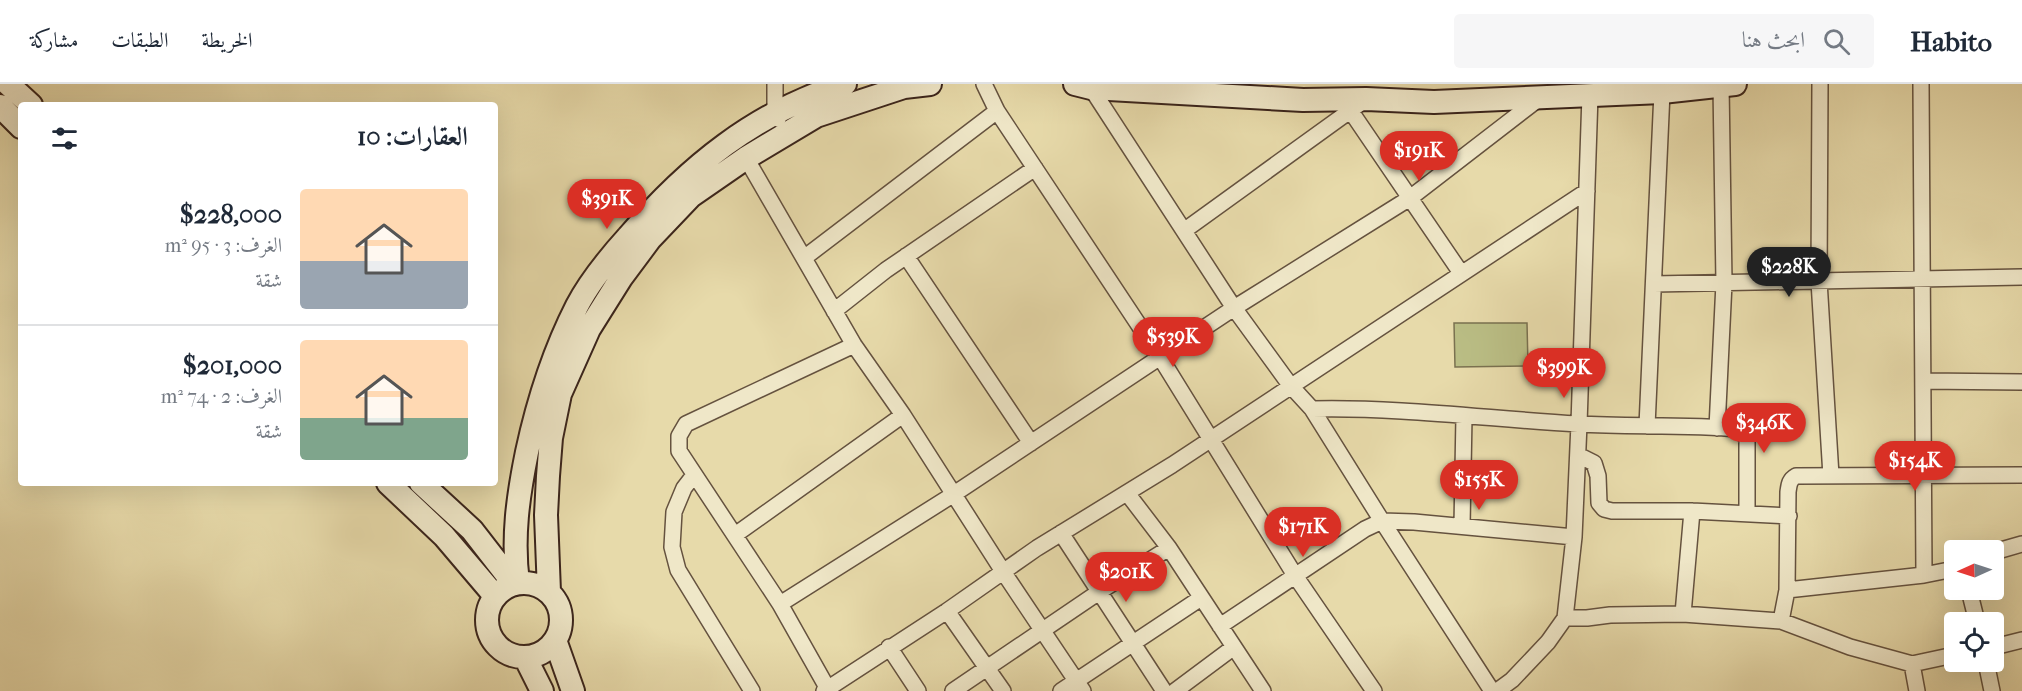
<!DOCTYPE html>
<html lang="ar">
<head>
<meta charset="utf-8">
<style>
	body { margin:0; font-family:"IM FELL French Canon",Amiri,serif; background:#f6f6f7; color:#1f2937; direction:rtl; height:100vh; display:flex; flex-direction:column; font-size:22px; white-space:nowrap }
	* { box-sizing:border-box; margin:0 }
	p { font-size:20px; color:#747a83 }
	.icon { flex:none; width:33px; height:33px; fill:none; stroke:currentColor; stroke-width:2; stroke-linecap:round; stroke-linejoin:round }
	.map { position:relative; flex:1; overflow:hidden; direction:ltr }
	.panel { position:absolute; left:18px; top:18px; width:480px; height:384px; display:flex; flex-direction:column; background:#fff; border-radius:6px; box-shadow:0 6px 24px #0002; direction:rtl }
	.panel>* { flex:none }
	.needle { width:39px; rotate:267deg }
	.buttons { position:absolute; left:1944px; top:456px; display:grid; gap:12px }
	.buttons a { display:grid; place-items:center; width:60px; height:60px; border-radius:6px; background:#fff; box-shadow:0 6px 24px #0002; font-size:30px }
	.price { position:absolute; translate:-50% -51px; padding:0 14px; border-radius:21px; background:#d93025; color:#fff; font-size:20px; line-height:39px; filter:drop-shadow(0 2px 3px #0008) }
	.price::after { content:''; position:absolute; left:50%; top:36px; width:18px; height:14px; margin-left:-9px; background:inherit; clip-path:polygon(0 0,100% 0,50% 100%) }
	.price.current { background:#222; color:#fff }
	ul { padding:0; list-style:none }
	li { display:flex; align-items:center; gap:18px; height:150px; padding:0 30px }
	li+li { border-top:2px solid #e0e1e3 }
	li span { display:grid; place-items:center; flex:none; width:168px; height:120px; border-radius:6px; color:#555 }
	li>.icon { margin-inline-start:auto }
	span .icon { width:72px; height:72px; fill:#fffc; stroke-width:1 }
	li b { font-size:26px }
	h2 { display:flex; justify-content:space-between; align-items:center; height:72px; padding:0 30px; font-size:26px }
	header { display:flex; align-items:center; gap:36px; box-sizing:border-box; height:84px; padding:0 30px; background:#fff; border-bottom:2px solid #e0e1e3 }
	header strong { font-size:28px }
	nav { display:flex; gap:33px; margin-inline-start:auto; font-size:21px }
	.search { width:420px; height:54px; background:#f6f6f7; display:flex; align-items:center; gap:15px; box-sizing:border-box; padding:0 21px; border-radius:6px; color:#747a83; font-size:22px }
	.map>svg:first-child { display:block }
</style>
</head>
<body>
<header>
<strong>Habito</strong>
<div class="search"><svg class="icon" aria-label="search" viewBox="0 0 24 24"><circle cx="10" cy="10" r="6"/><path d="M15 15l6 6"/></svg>ابحث هنا</div>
<nav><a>الخريطة</a><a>الطبقات</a><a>مشاركة</a></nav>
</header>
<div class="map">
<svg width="2022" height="607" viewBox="0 0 2022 607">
	<rect width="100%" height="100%" fill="#e7daaa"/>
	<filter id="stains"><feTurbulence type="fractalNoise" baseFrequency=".00333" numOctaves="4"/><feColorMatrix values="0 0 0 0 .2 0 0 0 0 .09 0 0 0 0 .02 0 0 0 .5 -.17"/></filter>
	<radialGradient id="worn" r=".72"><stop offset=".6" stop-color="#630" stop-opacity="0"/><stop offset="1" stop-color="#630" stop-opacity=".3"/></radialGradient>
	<path fill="#babe85" stroke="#7a7150" stroke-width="1.5" d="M1454 239H1527L1528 282 1455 283Z"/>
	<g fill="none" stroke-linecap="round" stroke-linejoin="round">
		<defs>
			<path id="street" d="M775 0V28L778 35
				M984 0 997 27 1160 273 1296 493 1374 607
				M1820 0 1819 197 1831 392
				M1921 0 1924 491
				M1091 4 1234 224 1290 301 1312 325 1382 437 1492 607
				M1350 26 1461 189
				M746 74 854 261 903 331 1004 489 1083 607
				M1185 146 1365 16
				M906 172 1031 359
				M804 174 997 27
				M1654 200 2022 193
				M834 227 886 186 1035 84
				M1923 297 2022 298
				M1312 325C1401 323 1490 335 1578 340 1631 343 1686 340 1739 345L1743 347 1747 356V430
				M1647 342 1662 8
				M1717 344 1724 199 1721 1
				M1578 373 1584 374 1594 379 1598 392 1599 419 1604 425 1612 427H1692L1789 432
				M694 391 684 404 674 428 672 463 678 486 752 607
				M1127 409 1169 464 1263 607
				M1462 442 1464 332
				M1061 449 1164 607
				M735 451 903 331
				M1994 468 2022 460
				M1787 506 1924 491 1954 485
				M1969 506 1977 538
				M780 520 954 410 1234 224 1410 114 1541 13
				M947 527 1003 607
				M1683 530 1692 427
				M1565 534H1587L1610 531 1683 530 1781 537 1850 563 1912 580
				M1781 537 1787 506 1788 408C1789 401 1789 396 1796 392L2022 391
				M1220 542 1365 445 1382 437 1414 438 1574 453
				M889 563 918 607
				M1994 563 2022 556
				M1986 578 1992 607
				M824 607 947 527 1037 464 1172 381 1587 107
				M829 607 780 520 679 367V352L686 340 854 261
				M953 607 1099 508 1169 464
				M1061 607 1201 514
				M1175 607 1234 563
				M1497 607 1512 596 1548 558 1565 534 1574 453 1579 340 1590 11
				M1917 607 1912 580 1954 571"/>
			<path id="secondary" d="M8 0 31 21
				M1075 0 1091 4 1303 16 1366 15 1434 18 1662 8 1735 0
				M0 22 21 43
				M388 399 444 452 495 512
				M421 399 472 446 514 500
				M518 499C512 454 518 412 527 368 538 317 553 269 577 222 590 197 609 174 628 153 688 83 755 28 845 0
				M487 536a37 37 0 1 1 74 0a37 37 0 1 1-74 0Z
				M549 508 546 431 548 392 551 354 560 310 589 245 621 194 650 155 691 112 746 74 816 32 904 3 930 0
				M555 556 573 607
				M525 573 542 607"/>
		</defs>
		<use href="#street" stroke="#65523f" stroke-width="18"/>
		<use href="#secondary" stroke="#3a241b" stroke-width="26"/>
		<use href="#street" stroke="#efe7c8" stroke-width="15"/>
		<use href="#secondary" stroke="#efe7c8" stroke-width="22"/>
	</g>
	<rect width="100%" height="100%" filter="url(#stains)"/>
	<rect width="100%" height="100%" fill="url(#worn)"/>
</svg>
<div class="buttons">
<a><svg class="needle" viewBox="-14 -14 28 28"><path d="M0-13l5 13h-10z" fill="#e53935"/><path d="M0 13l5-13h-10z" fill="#747a83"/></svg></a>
<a><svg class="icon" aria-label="locate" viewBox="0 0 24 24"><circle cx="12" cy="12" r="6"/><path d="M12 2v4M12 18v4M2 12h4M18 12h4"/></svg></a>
</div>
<b class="price" style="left:1419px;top:98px">$191K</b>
<b class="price" style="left:607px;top:146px">$391K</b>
<b class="price current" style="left:1789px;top:214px">$228K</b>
<b class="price" style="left:1173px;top:284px">$539K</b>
<b class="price" style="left:1564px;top:315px">$399K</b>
<b class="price" style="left:1764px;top:370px">$346K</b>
<b class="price" style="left:1915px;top:408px">$154K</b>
<b class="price" style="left:1479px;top:427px">$155K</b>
<b class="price" style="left:1303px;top:474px">$171K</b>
<b class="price" style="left:1126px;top:519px">$201K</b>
<section class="panel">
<h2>العقارات: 10<svg class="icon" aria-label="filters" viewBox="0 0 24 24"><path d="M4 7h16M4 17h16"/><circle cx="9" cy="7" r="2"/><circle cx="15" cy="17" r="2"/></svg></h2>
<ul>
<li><span style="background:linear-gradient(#ffd9b3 60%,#9aa5b1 0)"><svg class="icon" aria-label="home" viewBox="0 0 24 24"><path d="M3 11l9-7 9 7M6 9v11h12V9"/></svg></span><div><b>$228,000</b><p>الغرف: 3 · 95 m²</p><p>شقة</p></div></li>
<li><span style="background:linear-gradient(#ffd9b3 65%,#7fa58c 0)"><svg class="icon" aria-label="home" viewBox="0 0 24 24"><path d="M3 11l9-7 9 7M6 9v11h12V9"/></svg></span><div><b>$201,000</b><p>الغرف: 2 · 74 m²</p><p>شقة</p></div></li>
</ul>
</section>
</div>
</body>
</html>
